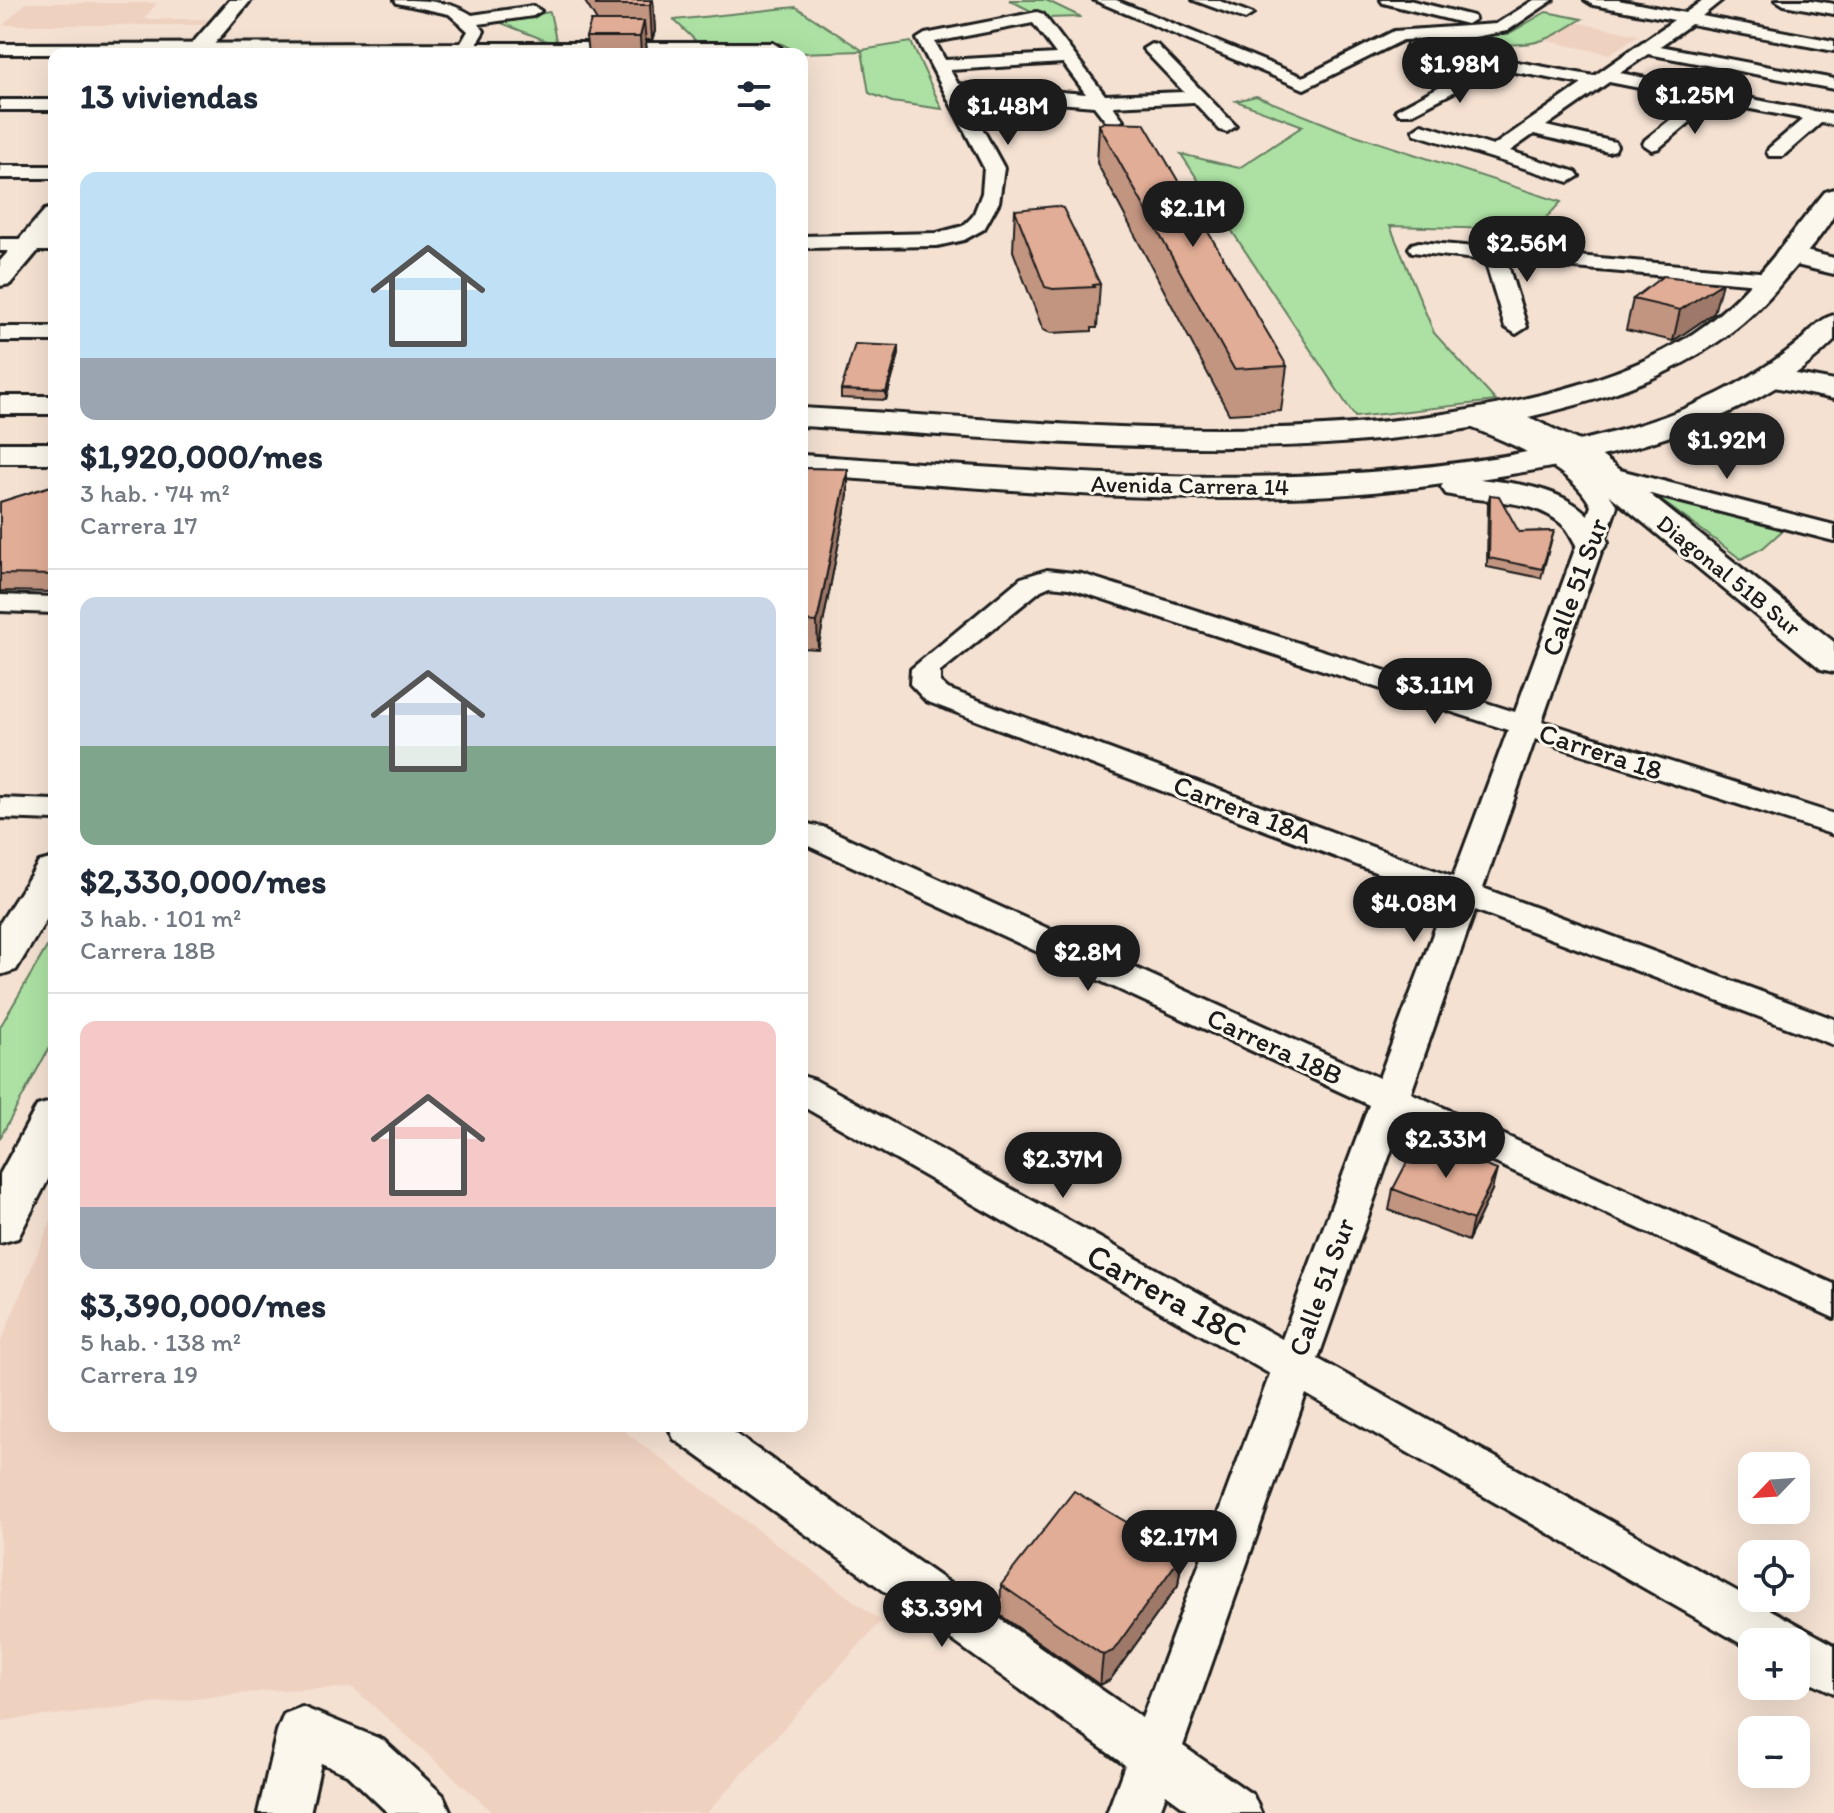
<!DOCTYPE html>
<html lang="es">
<head>
<meta charset="utf-8">
<style>
	body { margin:0; font-family:Itim,sans-serif; background:#f6f6f7; color:#1f2937; height:100vh; display:flex; flex-direction:column; font-size:30px; white-space:nowrap }
	* { box-sizing:border-box; margin:0 }
	p { font-size:26px; color:#747a83 }
	.icon { flex:none; width:44px; height:44px; fill:none; stroke:currentColor; stroke-width:2; stroke-linecap:round; stroke-linejoin:round }
	.map { position:relative; flex:1; overflow:hidden }
	.panel { position:absolute; left:48px; top:48px; width:760px; height:1384px; display:flex; flex-direction:column; background:#fff; border-radius:16px; box-shadow:0 8px 32px #0002 }
	.panel>* { flex:none }
	.needle { width:52px; rotate:245deg }
	.buttons { position:absolute; left:1738px; top:1452px; display:grid; gap:16px }
	.buttons a { display:grid; place-items:center; width:72px; height:72px; border-radius:16px; background:#fff; box-shadow:0 8px 32px #0002; font-size:40px }
	.price { position:absolute; translate:-50% -68px; padding:0 18px; border-radius:28px; background:#1c1c1c; color:#fff; font-size:26px; line-height:52px; filter:drop-shadow(0 2px 4px #0008) }
	.price::after { content:''; position:absolute; left:50%; top:48px; width:24px; height:18px; margin-left:-12px; background:inherit; clip-path:polygon(0 0,100% 0,50% 100%) }
	.price.selected { background:#222; color:#fff }
	ul { padding:0; list-style:none }
	li { display:grid; align-content:center; gap:16px; height:424px; padding:0 32px }
	li+li { border-top:2px solid #e0e1e3 }
	li span { display:grid; place-items:center; height:248px; border-radius:16px; color:#555 }
	li>.icon { margin-inline-start:auto }
	span .icon { width:144px; height:144px; fill:#fffc; stroke-width:1 }
	li b { font-size:34px }
	h2 { display:flex; justify-content:space-between; align-items:center; height:96px; padding:0 32px; font-size:34px }
	.map>svg:first-child { display:block }
</style>
</head>
<body>
<div class="map">
<svg width="1834" height="1813" viewBox="0 0 1834 1813">
	<rect width="100%" height="100%" fill="#f4e1d2"/>
	<filter id="ink" filterUnits="userSpaceOnUse"><feTurbulence type="fractalNoise" baseFrequency=".0125" numOctaves="2"/><feDisplacementMap in="SourceGraphic" scale="16" xChannelSelector="R" yChannelSelector="G"/><feConvolveMatrix kernelMatrix="1 2 1 2 8 2 1 2 1" color-interpolation-filters="sRGB"/></filter>
	<g filter="url(#ink)">
		<path fill="#efd1c0" d="M26 3H157L144 19H210L205 25H3Z
			M1575 22 1639 35 1609 54 1543 40Z
			M54 1213V1426H617L881 1621 707 1813H494L353 1688 273 1690 0 1721V1344Z"/>
		<path fill="#ace1a3" stroke="#647e60" stroke-width="2" d="M1009 0H1046L1081 17 1045 18Z
			M796 7 862 50 911 42 942 109 892 102 869 93 862 51 799 53 780 43 699 44 674 20Z
			M550 12 557 45 496 21Z
			M1546 12 1582 19C1570 26 1556 36 1543 40 1515 50 1479 41 1450 35L1508 34Z
			M1256 96 1343 131 1561 202 1535 230 1390 226 1434 333 1496 401 1355 417 1181 154 1239 168 1303 126 1236 101Z
			M1658 498 1783 530 1763 548 1741 559Z
			M54 935V1039L0 1138V1027Z"/>
		<g fill="none" stroke-linecap="round" stroke-linejoin="round">
			<defs>
				<path id="street" d="M395 0C422 0 449 0 472 15L533 6 541 11 533 16 479 24 484 31 477 43H773L781 48V54H0V44L461 43 468 31 449 14 397 3Z
					M1094 0H1116L1303 77 1394 31 1496 24 1534 0H1553L1507 31 1474 37 1403 40 1304 89Z
					M1193 0H1217L1253 14 1245 19Z
					M1381 0H1409L1473 16 1475 19 1467 24 1383 3Z
					M1585 0H1618L1685 13 1703 0H1722L1702 16 1834 41V51L1691 24 1660 46 1834 79V89L1648 54 1620 73 1834 115V125L1821 123 1783 156H1769L1767 152 1769 148 1803 119 1714 102 1659 148 1652 150 1643 144 1645 140 1696 99 1609 82 1546 126 1615 142 1617 146 1615 150 1608 152 1534 134 1510 151 1576 172 1579 176 1569 182 1415 134 1413 130 1422 124 1493 146 1582 84 1498 69 1411 114H1399L1396 110 1479 65 1408 52 1406 48 1408 44 1414 43 1594 76 1674 20 1593 5Z
					M1776 0H1811L1834 4V14L1784 5Z
					M1037 12 1043 14 1105 95 1184 92 1143 49 1151 44 1157 45 1236 126 1227 132 1220 130 1194 102 1113 106 1123 120 1114 125 1108 124 1094 106 964 95 1004 168 999 202 984 229 964 240 937 246 802 248V236L937 233 963 226 973 216 982 193 984 168 917 39 925 34ZM1033 23 1056 54 945 60 935 42ZM1063 63 1086 94 958 84 950 70Z
					M0 100H54V110H0Z
					M0 166H54V178H0Z
					M0 239H54V251H0Z
					M1419 242 1770 273 1781 279 1770 285 1507 262 1527 327 1516 334 1505 327 1485 260 1412 252 1409 248 1412 244Z
					M0 327H54V341H0Z
					M1474 413C1516 423 1567 448 1598 478L1595 475 1599 470 1608 467 1834 525V541L1600 481 1617 506 1542 721 1834 814V835L1535 739 1483 888 1834 1019V1045L1475 910 1411 1093 1834 1284V1318L1402 1120 1318 1359 1834 1645V1693L1796 1675V1642H1752V1650L1306 1394 1183 1746 1253 1795 1261 1813H1192L1166 1794 1159 1813H1107L1125 1765 674 1439 668 1426H724L1142 1718 1270 1374 802 1106V1076L815 1080 1282 1339 1369 1105 802 843V823L823 827 1379 1078 1446 899 926 701 910 684 911 669 1021 578 1047 570 1082 574 1515 712 1591 506C1572 467 1504 440 1465 425L1462 420 1465 415ZM1050 586 1069 588 1508 730 1453 877 948 689 940 682V672L1041 590Z
					M0 595 54 597V613L0 611Z
					M0 798 54 800V820L0 818Z
					M302 1707 383 1740 443 1795 451 1813H388L347 1774 321 1763 310 1813H258L277 1731 284 1714Z"/>
				<path id="secondary" d="M230 0H251L206 54H183Z
					M54 208V232L10 284 0 286V261L45 210Z
					M1789 247 1834 258V274L1779 261 1775 255 1779 249Z
					M1770 369 1834 381V399L1759 384 1755 378 1759 372Z
					M1502 405 1588 445 1834 642V672L1821 669 1566 459 1491 421 1486 414 1491 407Z"/>
				<path id="primary" d="M1834 189C1834 196 1834 207 1834 214 1830 227 1794 268 1783 281 1716 366 1611 400 1509 421 1275 468 1038 440 802 426V408C1033 420 1267 450 1496 405 1564 391 1635 372 1694 333 1749 296 1784 242 1825 192Z
					M1834 315V341C1747 429 1598 462 1479 479 1533 485 1581 491 1608 542L1603 549 1591 552 1579 549C1574 543 1571 534 1566 528 1535 496 1485 504 1446 494L1441 487 1443 484C1232 514 1014 489 802 475V455C1069 472 1344 503 1607 434 1657 421 1708 402 1752 375 1769 365 1786 353 1801 340 1812 330 1819 319 1834 315Z
					M0 396H54V414H0Z
					M0 443H54V463H0Z
					M54 858V907L16 970 0 975V923L39 862Z
					M54 1101V1168L18 1238 0 1243V1174L37 1106Z"/>
			</defs>
			<use href="#street" stroke="#1c1c1c" stroke-width="6"/>
			<use href="#secondary" stroke="#1c1c1c" stroke-width="6"/>
			<use href="#primary" stroke="#1c1c1c" stroke-width="6"/>
			<use href="#street" fill="#fbf7ec" fill-rule="evenodd"/>
			<use href="#secondary" fill="#fbf7ec" fill-rule="evenodd"/>
			<use href="#primary" fill="#fbf7ec" fill-rule="evenodd"/>
		</g>
		<path fill="#c29581" stroke="#1c1c1c" stroke-width="2" d="M584 0H653L655 31 652 40H646L647 54H588L586 37 597 21Z
			M1099 125 1287 366 1281 411 1229 414 1097 163Z
			M1015 210 1100 284 1097 328H1092V331L1051 333 1043 330 1013 251Z
			M1633 299 1714 313 1673 341 1626 330Z
			M899 346V354L886 400 841 398V390Z
			M802 468 848 469V495L818 649 802 648Z
			M54 485V592L0 591V502Z
			M1490 495 1519 532 1554 531 1541 578 1487 567 1488 503Z
			M1393 1189 1492 1190 1468 1241 1389 1210Z
			M1182 1555 1178 1585 1110 1680 1100 1685 1000 1615 1001 1585Z"/>
		<path fill="#9e7969" stroke="#1c1c1c" stroke-width="2" d="M651 0H653L655 31 652 40 650 5Z
			M644 21 647 54H641L640 37Z
			M1722 283 1714 313 1673 341 1680 310Z
			M899 346V354L886 400V392Z
			M848 469V495L818 649 817 622Z
			M1497 1170 1492 1190 1468 1241 1473 1220Z
			M1182 1555 1178 1585 1110 1680 1100 1685 1103 1655Z"/>
		<path fill="#e2ad96" stroke="#1c1c1c" stroke-width="2" d="M598 0H651L650 5H596Z
			M591 21H644L640 37H586Z
			M1104 122 1144 123 1287 366 1234 369 1099 125Z
			M1056 206 1063 208 1100 284 1093 285 1094 287 1053 289 1045 287 1015 210Z
			M1663 276 1722 283 1680 310 1633 299Z
			M855 344 899 346 886 392 841 390Z
			M802 468 848 469 817 622 802 621Z
			M54 485V575L0 574V502Z
			M1490 495 1499 496 1519 532 1554 531 1542 569 1489 558Z
			M1416 1145 1433 1146 1497 1170 1473 1220 1393 1189Z
			M1074 1491 1182 1555 1113 1651 1103 1655 1001 1585Z"/>
	</g>
	<g text-anchor="middle" dominant-baseline="central" stroke-width="6" stroke-linejoin="round" paint-order="stroke">
		<g font-size="24" fill="#1c1c1c" stroke="#fbf7ec">
			<text transform="translate(1190 485) rotate(1)">Avenida Carrera 14</text>
			<text transform="translate(1729 575) rotate(39)">Diagonal 51B Sur</text>
		</g>
		<g font-size="28" fill="#1c1c1c" stroke="#fbf7ec">
			<text transform="translate(1574 587) rotate(-70)">Calle 51 Sur</text>
			<text transform="translate(1601 751) rotate(18)">Carrera 18</text>
			<text transform="translate(1243 809) rotate(21)">Carrera 18A</text>
			<text transform="translate(1275 1046) rotate(25)">Carrera 18B</text>
			<text transform="translate(1321 1287) rotate(-70)">Calle 51 Sur</text>
		</g>
		<g font-size="34" fill="#1c1c1c" stroke="#fbf7ec">
			<text transform="translate(1167 1295) rotate(29)">Carrera 18C</text>
		</g>
	</g>
</svg>
<div class="buttons">
<a><svg class="needle" viewBox="-14 -14 28 28"><path d="M0-13l5 13h-10z" fill="#e53935"/><path d="M0 13l5-13h-10z" fill="#747a83"/></svg></a>
<a><svg class="icon" aria-label="locate" viewBox="0 0 24 24"><circle cx="12" cy="12" r="6"/><path d="M12 2v4M12 18v4M2 12h4M18 12h4"/></svg></a>
<a>+</a>
<a>−</a>
</div>
<b class="price" style="left:1460px;top:105px">$1.98M</b>
<b class="price" style="left:1695px;top:136px">$1.25M</b>
<b class="price" style="left:1008px;top:147px">$1.48M</b>
<b class="price" style="left:1193px;top:249px">$2.1M</b>
<b class="price" style="left:1527px;top:284px">$2.56M</b>
<b class="price selected" style="left:1727px;top:481px">$1.92M</b>
<b class="price" style="left:1435px;top:726px">$3.11M</b>
<b class="price" style="left:1414px;top:944px">$4.08M</b>
<b class="price" style="left:1088px;top:993px">$2.8M</b>
<b class="price" style="left:1446px;top:1180px">$2.33M</b>
<b class="price" style="left:1063px;top:1200px">$2.37M</b>
<b class="price" style="left:1179px;top:1578px">$2.17M</b>
<b class="price" style="left:942px;top:1649px">$3.39M</b>
<section class="panel">
<h2>13 viviendas<svg class="icon" aria-label="filters" viewBox="0 0 24 24"><path d="M4 7h16M4 17h16"/><circle cx="9" cy="7" r="2"/><circle cx="15" cy="17" r="2"/></svg></h2>
<ul>
<li><span style="background:linear-gradient(#bfe0f5 75%,#9aa5b1 0)"><svg class="icon" aria-label="home" viewBox="0 0 24 24"><path d="M3 11l9-7 9 7M6 9v11h12V9"/></svg></span><div><b>$1,920,000/mes</b><p>3 hab. · 74 m²</p><p>Carrera 17</p></div></li>
<li><span style="background:linear-gradient(#c9d6e8 60%,#7fa58c 0)"><svg class="icon" aria-label="home" viewBox="0 0 24 24"><path d="M3 11l9-7 9 7M6 9v11h12V9"/></svg></span><div><b>$2,330,000/mes</b><p>3 hab. · 101 m²</p><p>Carrera 18B</p></div></li>
<li><span style="background:linear-gradient(#f6c9c9 75%,#9aa5b1 0)"><svg class="icon" aria-label="home" viewBox="0 0 24 24"><path d="M3 11l9-7 9 7M6 9v11h12V9"/></svg></span><div><b>$3,390,000/mes</b><p>5 hab. · 138 m²</p><p>Carrera 19</p></div></li>
</ul>
</section>
</div>
</body>
</html>
